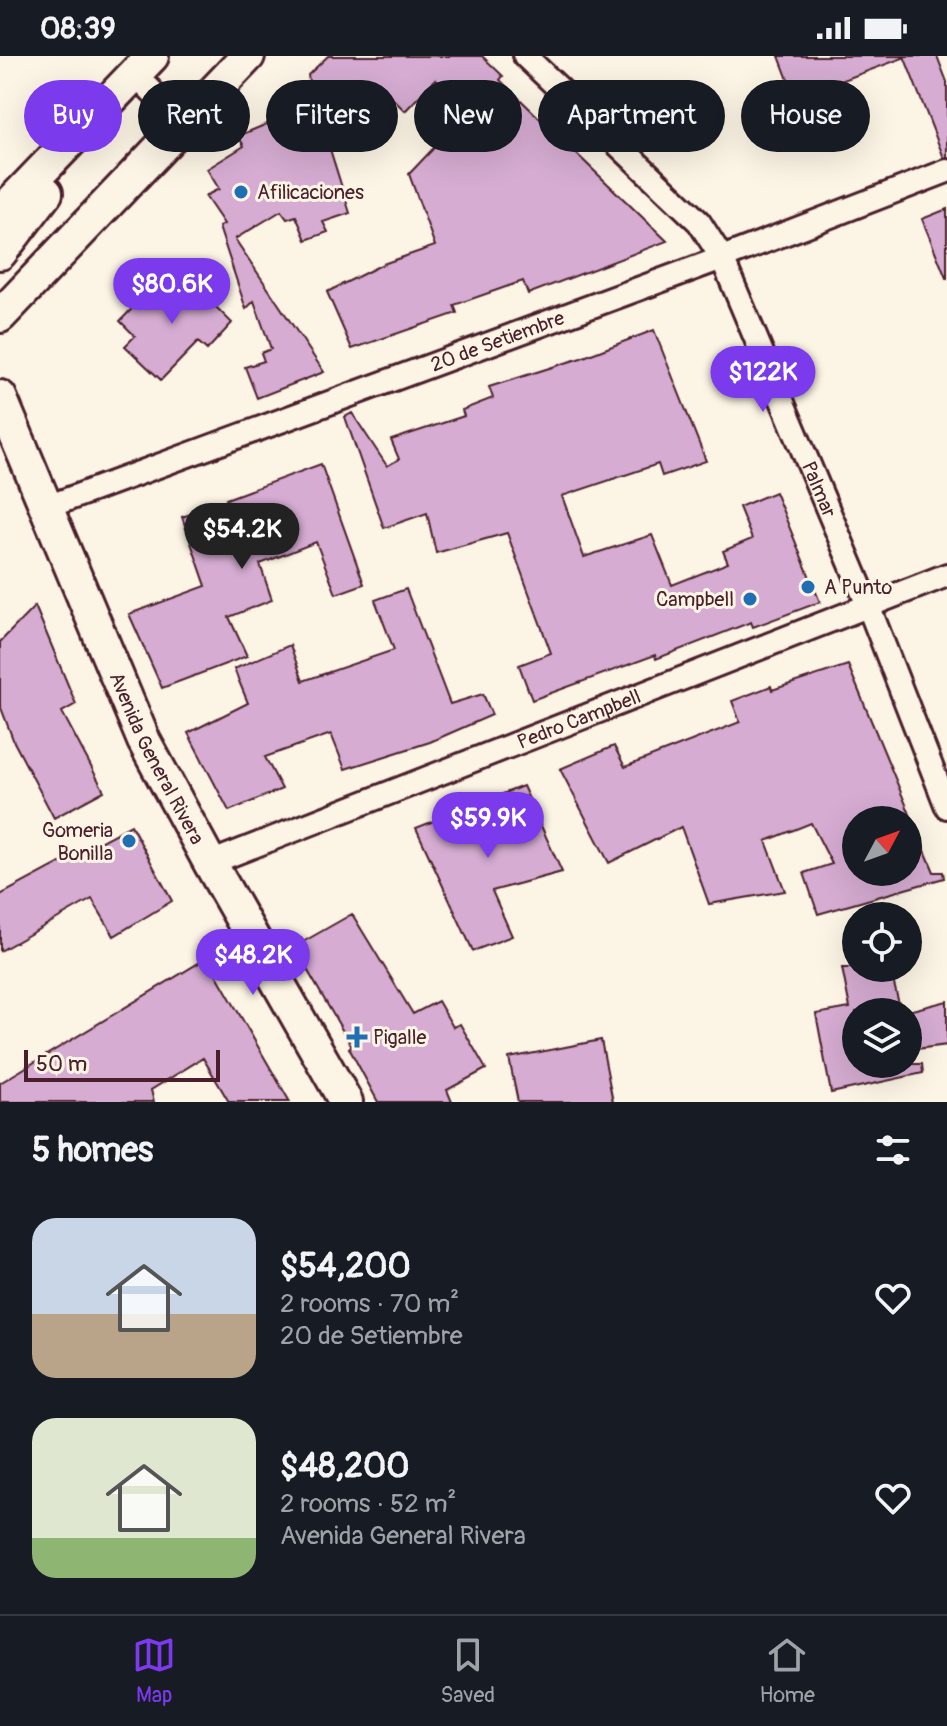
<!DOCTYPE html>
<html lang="en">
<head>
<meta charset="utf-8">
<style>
	body { margin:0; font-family:Pangolin,sans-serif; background:#20242c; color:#f1f3f6; height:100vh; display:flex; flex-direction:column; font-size:30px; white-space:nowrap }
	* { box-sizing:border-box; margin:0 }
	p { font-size:26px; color:#9ea1a6 }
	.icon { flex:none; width:44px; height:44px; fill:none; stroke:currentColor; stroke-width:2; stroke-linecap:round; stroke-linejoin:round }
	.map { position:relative; height:1046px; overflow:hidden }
	.panel { display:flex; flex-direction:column; background:#171b24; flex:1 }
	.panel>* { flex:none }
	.top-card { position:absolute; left:24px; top:24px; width:900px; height:72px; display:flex; gap:16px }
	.needle { width:52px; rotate:49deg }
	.buttons { position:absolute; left:842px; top:750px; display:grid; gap:16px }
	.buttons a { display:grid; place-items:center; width:80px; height:80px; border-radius:50%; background:#171b24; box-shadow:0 8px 32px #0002; font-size:40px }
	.scale { position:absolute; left:24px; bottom:20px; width:196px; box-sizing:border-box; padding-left:8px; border:4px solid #4a1f2b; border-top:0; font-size:22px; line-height:28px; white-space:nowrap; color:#4a1f2b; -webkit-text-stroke:6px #fcf5e5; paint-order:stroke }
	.price { position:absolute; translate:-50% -68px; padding:0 18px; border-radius:28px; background:#7c3aed; color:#fff; font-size:26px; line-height:52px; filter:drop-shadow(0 2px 4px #0008) }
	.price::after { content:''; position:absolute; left:50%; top:48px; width:24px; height:18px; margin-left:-12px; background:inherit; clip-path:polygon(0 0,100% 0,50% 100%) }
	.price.active { background:#222; color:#fff }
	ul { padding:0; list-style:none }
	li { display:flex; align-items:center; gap:24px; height:200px; padding:0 32px }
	li span { display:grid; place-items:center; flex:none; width:224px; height:160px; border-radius:24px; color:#555 }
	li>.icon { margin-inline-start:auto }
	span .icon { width:96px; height:96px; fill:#fffc; stroke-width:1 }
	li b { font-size:34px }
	h2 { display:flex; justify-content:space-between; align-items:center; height:96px; padding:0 32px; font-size:34px }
	.tag { padding:0 28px; border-radius:36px; background:#171b24; box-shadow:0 8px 32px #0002; font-size:28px; line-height:72px }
	.tag.active { background:#7c3aed; color:#fff }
	.status { display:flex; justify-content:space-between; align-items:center; height:56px; padding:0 40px; background:#171b24; direction:ltr }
	.status svg { height:22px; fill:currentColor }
	.tab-bar { display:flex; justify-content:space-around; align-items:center; height:112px; border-top:2px solid #363941; background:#171b24; font-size:22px; color:#9ea1a6 }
	.tab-bar a { display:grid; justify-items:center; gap:4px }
	.tab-bar .active { color:#7c3aed }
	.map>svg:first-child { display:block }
</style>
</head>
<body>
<div class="status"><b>08:39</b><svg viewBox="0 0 49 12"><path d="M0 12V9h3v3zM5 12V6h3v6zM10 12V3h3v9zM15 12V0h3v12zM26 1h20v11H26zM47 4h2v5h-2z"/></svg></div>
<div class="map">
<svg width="947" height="1046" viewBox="0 0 947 1046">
	<rect width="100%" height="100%" fill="#fcf5e5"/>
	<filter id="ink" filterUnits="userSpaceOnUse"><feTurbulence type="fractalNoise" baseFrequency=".0125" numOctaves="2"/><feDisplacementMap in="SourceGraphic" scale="16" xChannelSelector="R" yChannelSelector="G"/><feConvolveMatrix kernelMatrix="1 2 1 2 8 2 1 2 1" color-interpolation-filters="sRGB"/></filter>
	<g filter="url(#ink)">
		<path fill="#d6acd2" stroke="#4a1f2b" stroke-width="2" fill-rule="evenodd" d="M328 0H482L503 20 500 24 667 185 528 238 523 225 454 249 457 257 352 293 327 236 383 208 435 190 409 118 469 55 436 23 405 55 383 33 329 90 350 157 323 166 328 176 306 184 296 160 287 163 281 155 235 183 324 316 257 342 245 311 264 305 261 297 271 293 254 245 246 253 219 171 224 168 205 140 219 133 207 113 244 90 238 80 284 61 279 46 297 40 293 32 309 25 308 19Z
			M779 0H902L903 2 795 42Z
			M904 0H937L947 26V101L944 102Z
			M947 153V222H946L922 163Z
			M162 222 177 236 189 224 232 267 207 294 198 286 161 324 125 290 135 280 120 265Z
			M654 274 706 405 662 420 658 408 562 440 584 501 652 479 672 529 728 507 723 495 752 483 739 451 775 436 820 546 753 571 751 566 656 603 655 599 532 644 519 609 551 597 507 477 436 497 427 457 384 472 345 361 352 357 387 410 399 403 391 384 464 360 462 354 493 342 489 331 581 302Z
			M321 408 364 528 336 538 316 486 260 508 272 544 229 561 247 600 162 632 129 558 206 530 182 461 228 446 226 443Z
			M406 533 450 648 483 638 492 659 430 686 345 713 331 678 265 701 282 733 229 755 188 677 248 647 234 613 290 589 303 625 394 594 375 544Z
			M35 550 76 648 62 656 104 735 54 762 14 686 0 649V586Z
			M848 609 934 816H943L944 822 818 858 804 817 832 808 811 767 766 785 785 835 709 848 681 771 609 807 560 713 614 690 625 711 740 666 732 645 771 630 772 634ZM856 764H908V816H856Z
			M523 730 562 816 492 835 512 880 473 895 416 772Z
			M131 769 172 845 114 880 92 843 0 895V839Z
			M352 858 413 958 438 945 453 971 460 968 486 1013 447 1034 452 1046H378L349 992 352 991 294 891Z
			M207 902 290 1046H229L203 1002 151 1034 154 1046H0V1027Z
			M842 912H890L901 956H856V1008H922L923 1017 831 1037 816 958 850 952Z
			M947 945V989L908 994V955Z
			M601 984 613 1046H518L509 1002Z"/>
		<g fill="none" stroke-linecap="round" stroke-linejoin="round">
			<defs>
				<g id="street">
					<path id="s1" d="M525 0 699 166 722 202 868 549 947 751"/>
					<path d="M135 18 183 67"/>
					<path id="s2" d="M47 451 722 202 947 115"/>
					<path id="s3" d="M210 807 947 519"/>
				</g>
				<g id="secondary">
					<path d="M0 158 152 0"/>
					<path d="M0 197 46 137"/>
					<path d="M0 260 248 0"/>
					<path id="s4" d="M0 341 144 685 210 807 346 1046"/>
				</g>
			</defs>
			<use href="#street" stroke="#4a1f2b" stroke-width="28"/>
			<use href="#secondary" stroke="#4a1f2b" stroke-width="38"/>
			<use href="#street" stroke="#fcf5e5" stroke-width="22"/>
			<use href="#secondary" stroke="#fcf5e5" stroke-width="32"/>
		</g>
	</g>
	<g fill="#1f6fb2" stroke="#fcf5e5" stroke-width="3">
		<circle cx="241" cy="136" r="8"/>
		<circle cx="808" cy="531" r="8"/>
		<circle cx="750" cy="543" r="8"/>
		<circle cx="129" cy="785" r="8"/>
		<path d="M353 969h8v8h8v8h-8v8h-8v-8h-8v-8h8z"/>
	</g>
	<g text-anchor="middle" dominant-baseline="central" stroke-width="6" stroke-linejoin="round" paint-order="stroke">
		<g font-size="20" fill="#4a1f2b" stroke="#fcf5e5" text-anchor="start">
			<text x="257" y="136">Afilicaciones</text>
			<text x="824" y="531">A Punto</text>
			<text x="734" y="543" text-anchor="end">Campbell</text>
			<text x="113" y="774" text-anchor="end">Gomeria<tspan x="113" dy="23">Bonilla</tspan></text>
			<text x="373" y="981">Pigalle</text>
		</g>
		<g font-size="20" fill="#4a1f2b" stroke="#fcf5e5">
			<text stroke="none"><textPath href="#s2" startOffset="480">20 de Setiembre</textPath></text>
			<text stroke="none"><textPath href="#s1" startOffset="534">Palmar</textPath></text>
			<text stroke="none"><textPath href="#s3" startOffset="396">Pedro Campbell</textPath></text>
			<text stroke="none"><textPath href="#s4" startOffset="394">Avenida General Rivera</textPath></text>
		</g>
	</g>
</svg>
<div class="buttons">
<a><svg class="needle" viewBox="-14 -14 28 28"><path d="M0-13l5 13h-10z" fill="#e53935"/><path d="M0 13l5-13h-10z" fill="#9ea1a6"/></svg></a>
<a><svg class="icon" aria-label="locate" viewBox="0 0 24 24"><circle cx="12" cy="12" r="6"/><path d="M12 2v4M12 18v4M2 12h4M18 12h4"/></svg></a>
<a><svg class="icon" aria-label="layers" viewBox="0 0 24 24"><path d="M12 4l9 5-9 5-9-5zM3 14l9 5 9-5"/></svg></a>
</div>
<div class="scale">50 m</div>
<b class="price" style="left:172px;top:270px">$80.6K</b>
<b class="price" style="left:763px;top:358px">$122K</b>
<b class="price active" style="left:242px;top:515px">$54.2K</b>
<b class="price" style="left:488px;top:804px">$59.9K</b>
<b class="price" style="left:253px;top:941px">$48.2K</b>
<div class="top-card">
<a class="tag active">Buy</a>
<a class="tag">Rent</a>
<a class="tag">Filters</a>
<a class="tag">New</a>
<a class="tag">Apartment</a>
<a class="tag">House</a>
</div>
</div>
<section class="panel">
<h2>5 homes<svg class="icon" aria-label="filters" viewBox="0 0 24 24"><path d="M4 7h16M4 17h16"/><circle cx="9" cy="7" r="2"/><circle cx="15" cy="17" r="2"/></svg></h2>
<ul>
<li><span style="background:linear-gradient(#c9d6e8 60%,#b9a48a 0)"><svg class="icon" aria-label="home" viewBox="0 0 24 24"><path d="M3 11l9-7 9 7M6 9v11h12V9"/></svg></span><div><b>$54,200</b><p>2 rooms · 70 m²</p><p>20 de Setiembre</p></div><svg class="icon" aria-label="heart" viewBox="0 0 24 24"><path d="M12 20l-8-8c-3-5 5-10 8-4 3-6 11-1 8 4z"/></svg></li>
<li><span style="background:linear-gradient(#dfe7d0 75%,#8fb573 0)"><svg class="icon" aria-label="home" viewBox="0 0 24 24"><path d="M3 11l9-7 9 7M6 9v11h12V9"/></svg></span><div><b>$48,200</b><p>2 rooms · 52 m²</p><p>Avenida General Rivera</p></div><svg class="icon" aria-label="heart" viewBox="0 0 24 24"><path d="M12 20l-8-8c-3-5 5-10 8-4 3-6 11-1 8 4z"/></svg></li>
</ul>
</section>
<nav class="tab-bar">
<a class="active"><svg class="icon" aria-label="map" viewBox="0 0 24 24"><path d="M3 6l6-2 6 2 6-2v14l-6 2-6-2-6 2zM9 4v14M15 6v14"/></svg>Map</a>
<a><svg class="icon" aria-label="saved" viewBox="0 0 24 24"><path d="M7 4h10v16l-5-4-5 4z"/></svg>Saved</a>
<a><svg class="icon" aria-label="home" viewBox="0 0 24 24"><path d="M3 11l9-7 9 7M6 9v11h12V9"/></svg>Home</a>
</nav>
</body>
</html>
